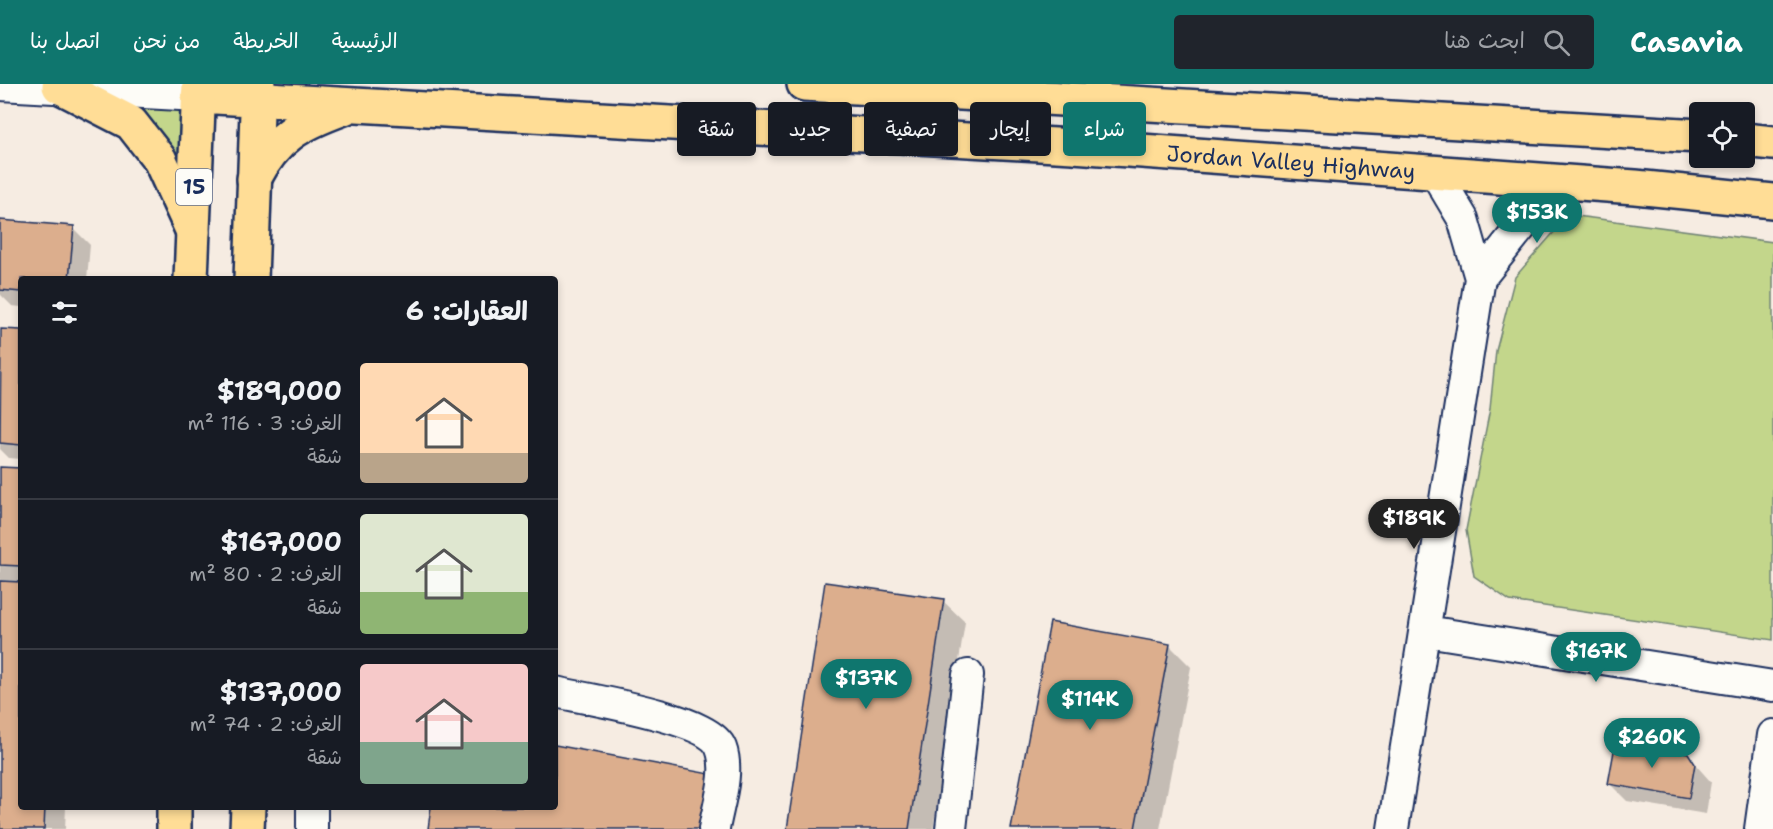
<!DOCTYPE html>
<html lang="ar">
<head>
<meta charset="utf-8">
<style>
	body { margin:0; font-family:"Shantell Sans","Playpen Sans Arabic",sans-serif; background:#20242c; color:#f1f3f6; direction:rtl; height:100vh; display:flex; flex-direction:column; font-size:22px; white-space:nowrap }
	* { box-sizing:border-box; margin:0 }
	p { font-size:20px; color:#9ea1a6 }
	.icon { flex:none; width:33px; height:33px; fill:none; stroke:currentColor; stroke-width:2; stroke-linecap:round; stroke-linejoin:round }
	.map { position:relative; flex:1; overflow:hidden; direction:ltr }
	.drawer { position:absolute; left:18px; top:192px; width:540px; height:534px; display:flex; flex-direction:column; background:#171b24; border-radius:6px; box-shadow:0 3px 9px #0003; direction:rtl }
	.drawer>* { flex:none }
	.top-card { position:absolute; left:576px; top:18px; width:570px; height:54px; direction:rtl; display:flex; gap:12px }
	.buttons { position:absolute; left:1689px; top:18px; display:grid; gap:12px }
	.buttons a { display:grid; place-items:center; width:66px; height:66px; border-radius:6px; background:#171b24; box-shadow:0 3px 9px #0003; font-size:30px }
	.price { position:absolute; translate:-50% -51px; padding:0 14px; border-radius:21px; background:#0f766e; color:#fff; font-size:20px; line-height:39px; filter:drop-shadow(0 2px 3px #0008) }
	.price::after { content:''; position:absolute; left:50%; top:36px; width:18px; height:14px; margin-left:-9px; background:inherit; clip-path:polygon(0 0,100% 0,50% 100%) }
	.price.current { background:#222; color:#fff }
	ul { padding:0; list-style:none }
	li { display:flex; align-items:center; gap:18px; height:150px; padding:0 30px }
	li+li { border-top:2px solid #363941 }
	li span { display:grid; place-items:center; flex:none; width:168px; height:120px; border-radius:6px; color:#555 }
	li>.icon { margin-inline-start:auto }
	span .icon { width:72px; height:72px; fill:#fffc; stroke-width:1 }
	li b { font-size:26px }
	h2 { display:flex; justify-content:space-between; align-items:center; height:72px; padding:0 30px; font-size:26px }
	.chip { padding:0 21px; border-radius:6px; background:#171b24; box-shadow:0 3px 9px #0003; font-size:21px; line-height:54px }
	.chip.current { background:#0f766e; color:#fff }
	header { display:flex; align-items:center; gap:36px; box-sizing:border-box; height:84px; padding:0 30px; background:#0f766e; color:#fff }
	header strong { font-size:28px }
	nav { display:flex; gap:33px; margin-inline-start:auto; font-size:21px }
	.search { width:420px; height:54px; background:#20242c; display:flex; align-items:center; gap:15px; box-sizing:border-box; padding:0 21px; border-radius:6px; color:#9ea1a6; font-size:22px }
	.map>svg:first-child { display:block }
</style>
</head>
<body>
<header>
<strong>Casavia</strong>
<div class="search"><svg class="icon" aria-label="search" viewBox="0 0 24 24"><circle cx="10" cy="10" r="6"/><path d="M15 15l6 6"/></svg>ابحث هنا</div>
<nav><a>الرئيسية</a><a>الخريطة</a><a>من نحن</a><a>اتصل بنا</a></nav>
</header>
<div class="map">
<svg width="1773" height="745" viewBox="0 0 1773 745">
	<rect width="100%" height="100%" fill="#f6ece2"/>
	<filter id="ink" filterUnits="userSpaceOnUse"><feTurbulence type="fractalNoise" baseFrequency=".0167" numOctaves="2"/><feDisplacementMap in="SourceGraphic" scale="12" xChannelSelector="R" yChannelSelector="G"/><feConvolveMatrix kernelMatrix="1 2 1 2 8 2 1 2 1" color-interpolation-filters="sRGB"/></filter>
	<g filter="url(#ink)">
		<path fill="#c3d68b" stroke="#6f8274" stroke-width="1.5" d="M112 18 185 22 182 88Z
			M1569 131 1773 158V556L1510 517 1474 492 1466 446 1490 325 1496 267 1515 193Z"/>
		<path fill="#0003" d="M73 144 90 161 87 195H21V223L12 222 0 210V153Z
			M2 246 21 248V375L9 374 0 365Z
			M0 385H21V723H66L65 745H0Z
			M943 517 965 538 933 745H789Z
			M1169 561 1191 583 1160 745H1012Z
			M1687 671 1711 698 1706 730 1627 717 1610 700Z"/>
		<path fill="#dcae8d" stroke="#1b2f5e" stroke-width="1.5" d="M0 136 74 142 69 195H21V208L0 206Z
			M1 245 21 246V361L0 359Z
			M0 383 21 384V482L0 481Z
			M0 497 21 498V723H45L44 745H0Z
			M825 498 944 515 909 745H787Z
			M1050 538 1170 560 1135 745H1011Z
			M1616 656 1688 669 1695 680 1689 714 1608 700Z
			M555 661 715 691 705 745H428L431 723H555Z"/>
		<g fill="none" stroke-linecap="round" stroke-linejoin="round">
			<defs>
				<path id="minor" d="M0 1 198 12
					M1480 194 1558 97
					M1426 547 1773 602
					M555 608C587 615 710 634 721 664 730 688 718 721 714 745
					M312 723V745
					M951 745 968 591
					M1393 745 1480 194 1463 135 1435 88
					M1760 745 1773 651"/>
				<g id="highway">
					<path d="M804 0 1700 52"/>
					<path d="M59 2 131 39 160 76 193 148"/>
					<path id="s1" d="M198 12 1073 62 1635 103 1773 117"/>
					<path d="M1744 56 1773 59"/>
					<path d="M254 95C276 52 300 40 344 24"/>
					<path d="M191 195 199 0"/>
					<path d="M251 195 258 0"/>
					<path d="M174 745V723"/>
					<path d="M247 745 248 723"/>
				</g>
			</defs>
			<use href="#minor" stroke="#1b2f5e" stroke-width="34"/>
			<use href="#highway" stroke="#1b2f5e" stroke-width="38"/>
			<use href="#minor" stroke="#fdfcf7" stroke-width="30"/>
			<use href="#highway" stroke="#ffdd96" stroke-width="33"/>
		</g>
	</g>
	<g text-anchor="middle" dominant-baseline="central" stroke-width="6" stroke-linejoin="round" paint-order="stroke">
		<rect fill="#fdfcf7" stroke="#5f6c8c" stroke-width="1.5" x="176" y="85" width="36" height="36" rx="4.5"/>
		<g font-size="21" font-weight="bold" fill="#1b2f5e">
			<text x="194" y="103">15</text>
		</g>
		<g font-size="22" fill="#1b2f5e" stroke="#fdfcf7">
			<text stroke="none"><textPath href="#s1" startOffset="1095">Jordan Valley Highway</textPath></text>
		</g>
	</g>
</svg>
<div class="buttons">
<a><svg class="icon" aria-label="locate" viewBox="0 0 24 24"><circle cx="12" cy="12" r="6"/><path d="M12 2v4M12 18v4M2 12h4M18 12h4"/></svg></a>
</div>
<b class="price" style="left:1537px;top:160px">$153K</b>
<b class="price current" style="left:1414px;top:466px">$189K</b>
<b class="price" style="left:1596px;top:599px">$167K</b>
<b class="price" style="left:866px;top:626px">$137K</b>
<b class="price" style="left:1090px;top:647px">$114K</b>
<b class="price" style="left:1652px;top:685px">$260K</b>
<div class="top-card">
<a class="chip current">شراء</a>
<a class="chip">إيجار</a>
<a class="chip">تصفية</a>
<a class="chip">جديد</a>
<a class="chip">شقة</a>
</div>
<section class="drawer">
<h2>العقارات: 6<svg class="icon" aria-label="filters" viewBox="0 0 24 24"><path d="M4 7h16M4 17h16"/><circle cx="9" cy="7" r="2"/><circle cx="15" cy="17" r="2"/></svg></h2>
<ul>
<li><span style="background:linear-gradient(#ffd9b3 75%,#b9a48a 0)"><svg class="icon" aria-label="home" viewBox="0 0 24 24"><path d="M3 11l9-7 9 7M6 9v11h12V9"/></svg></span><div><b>$189,000</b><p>الغرف: 3 · 116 m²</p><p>شقة</p></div></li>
<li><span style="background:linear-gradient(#dfe7d0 65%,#8fb573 0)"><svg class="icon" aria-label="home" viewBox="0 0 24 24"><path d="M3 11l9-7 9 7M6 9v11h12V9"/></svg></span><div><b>$167,000</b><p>الغرف: 2 · 80 m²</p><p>شقة</p></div></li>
<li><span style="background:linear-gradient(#f6c9c9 65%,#7fa58c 0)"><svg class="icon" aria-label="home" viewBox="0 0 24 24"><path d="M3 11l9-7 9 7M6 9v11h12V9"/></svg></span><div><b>$137,000</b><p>الغرف: 2 · 74 m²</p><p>شقة</p></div></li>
</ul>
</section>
</div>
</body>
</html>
